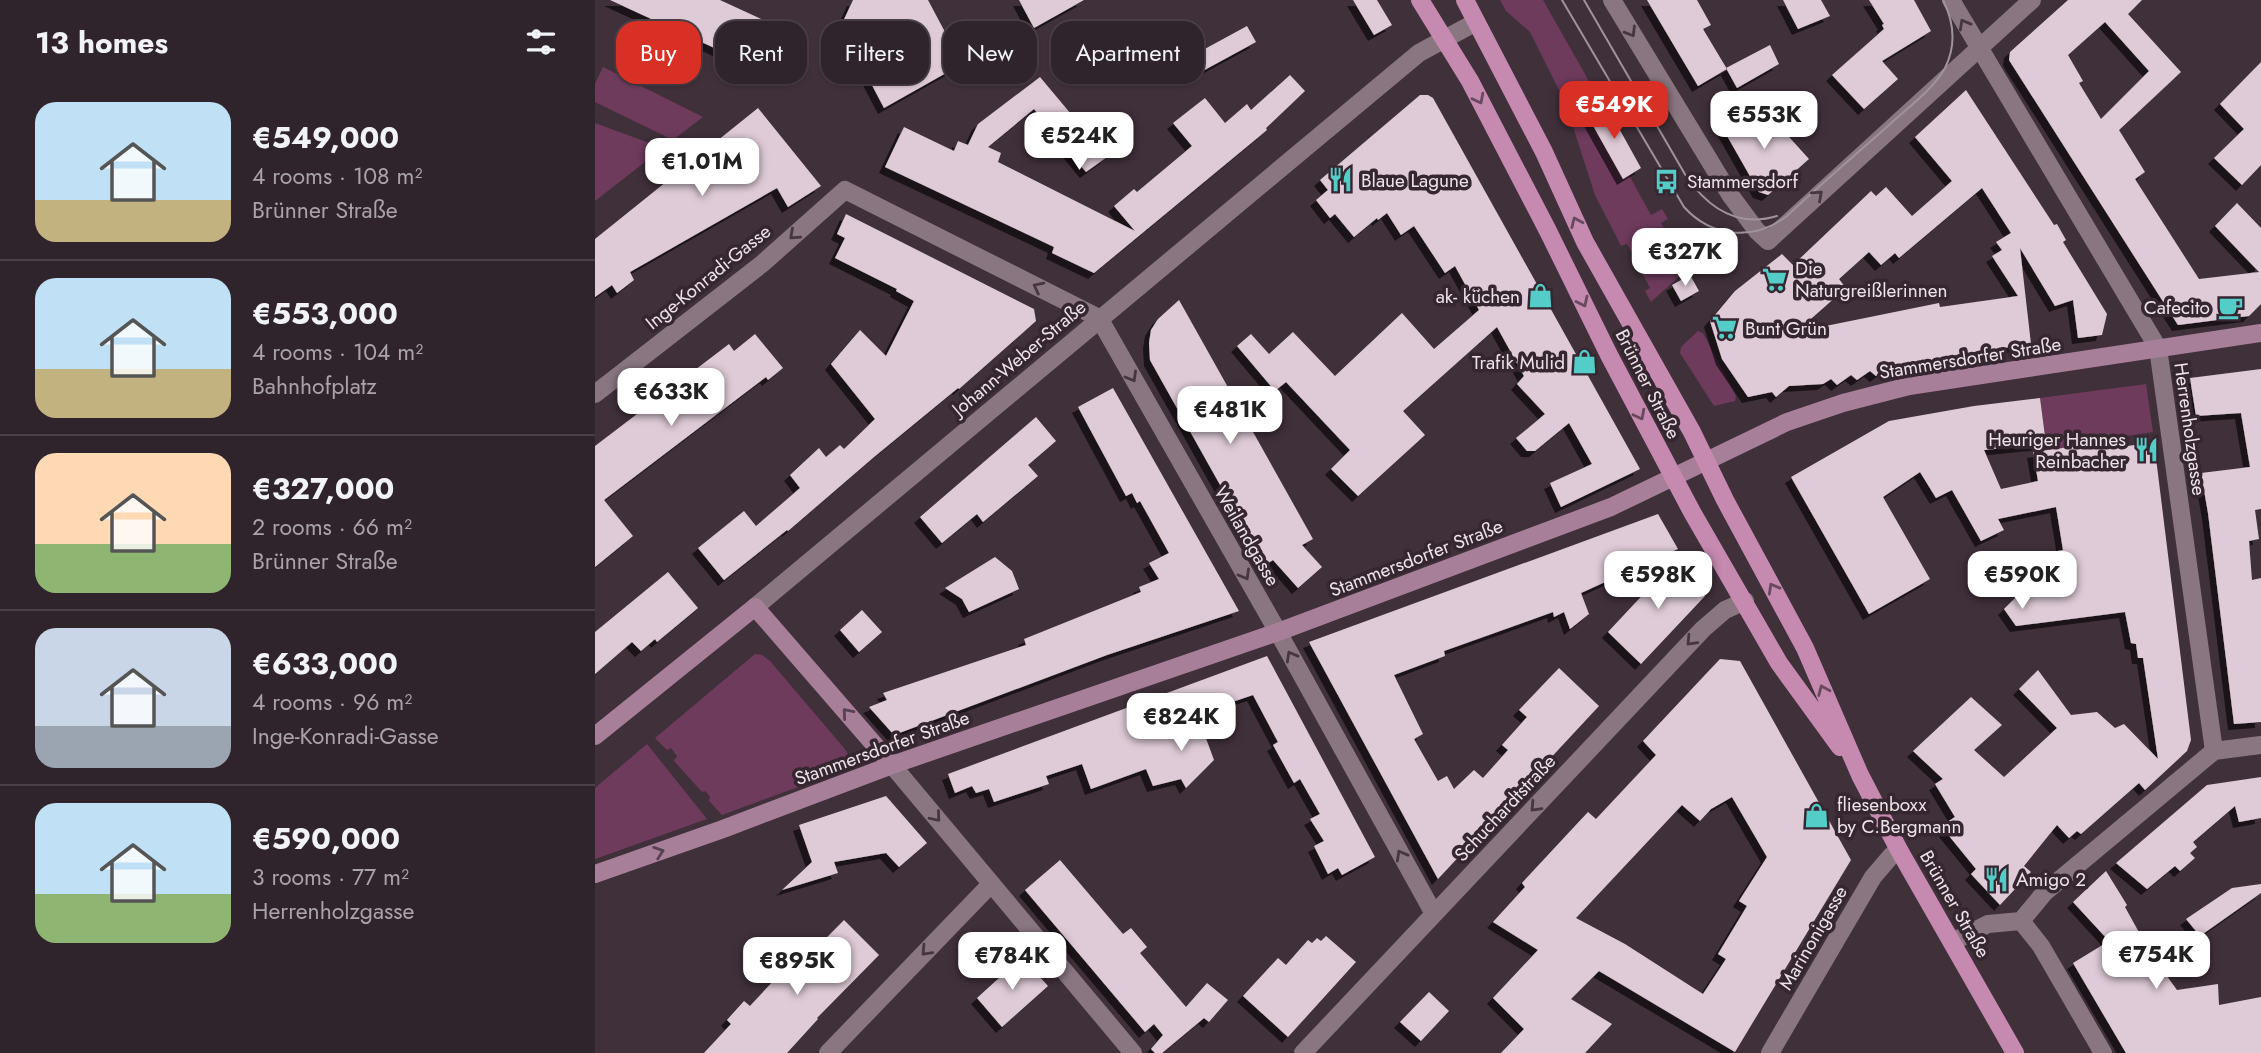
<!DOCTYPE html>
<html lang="en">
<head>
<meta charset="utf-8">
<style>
	body { margin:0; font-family:Jost,sans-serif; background:#3c3038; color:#f1f3f6; height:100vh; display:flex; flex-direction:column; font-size:26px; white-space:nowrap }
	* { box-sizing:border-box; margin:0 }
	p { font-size:23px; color:#a8a4a9 }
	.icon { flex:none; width:38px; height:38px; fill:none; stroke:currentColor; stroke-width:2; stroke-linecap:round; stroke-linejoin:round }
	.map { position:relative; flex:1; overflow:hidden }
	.drawer { display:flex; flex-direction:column; background:#30242c; width:595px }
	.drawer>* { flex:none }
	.top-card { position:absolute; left:21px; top:21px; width:665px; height:63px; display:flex; gap:14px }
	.price { position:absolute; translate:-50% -60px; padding:0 16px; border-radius:14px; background:#fff; color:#222; font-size:23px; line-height:46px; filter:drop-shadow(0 2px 4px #0008) }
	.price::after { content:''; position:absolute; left:50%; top:42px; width:21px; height:16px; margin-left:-10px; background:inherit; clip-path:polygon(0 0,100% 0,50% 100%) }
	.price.on { background:#d93025; color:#fff }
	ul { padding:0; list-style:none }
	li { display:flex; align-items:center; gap:21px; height:175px; padding:0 35px }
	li+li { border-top:2px solid #4b4148 }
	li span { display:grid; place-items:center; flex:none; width:196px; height:140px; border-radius:21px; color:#555 }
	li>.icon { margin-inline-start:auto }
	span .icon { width:84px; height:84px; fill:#fffc; stroke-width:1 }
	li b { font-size:30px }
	h2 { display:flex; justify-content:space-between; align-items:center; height:84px; padding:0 35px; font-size:30px }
	.tag { padding:0 24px; border-radius:21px; background:#30242c; box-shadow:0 2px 5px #0004,0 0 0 2px #4b4148; font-size:24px; line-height:63px }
	.tag.on { background:#d93025; color:#fff }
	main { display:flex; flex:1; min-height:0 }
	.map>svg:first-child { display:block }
</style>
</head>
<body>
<main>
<section class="drawer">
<h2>13 homes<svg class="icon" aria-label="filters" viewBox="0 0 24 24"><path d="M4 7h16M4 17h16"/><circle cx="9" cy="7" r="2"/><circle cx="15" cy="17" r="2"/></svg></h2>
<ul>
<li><span style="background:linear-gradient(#bfe0f5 70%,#c2b280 0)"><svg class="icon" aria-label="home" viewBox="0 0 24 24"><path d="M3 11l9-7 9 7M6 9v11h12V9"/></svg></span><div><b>€549,000</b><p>4 rooms · 108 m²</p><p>Brünner Straße</p></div></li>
<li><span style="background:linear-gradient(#bfe0f5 65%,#c2b280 0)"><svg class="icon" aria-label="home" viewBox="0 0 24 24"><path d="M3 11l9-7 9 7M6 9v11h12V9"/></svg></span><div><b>€553,000</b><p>4 rooms · 104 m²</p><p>Bahnhofplatz</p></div></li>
<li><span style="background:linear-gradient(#ffd9b3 65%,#8fb573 0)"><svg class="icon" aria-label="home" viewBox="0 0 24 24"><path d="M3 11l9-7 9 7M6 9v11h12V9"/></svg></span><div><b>€327,000</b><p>2 rooms · 66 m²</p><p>Brünner Straße</p></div></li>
<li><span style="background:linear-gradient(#c9d6e8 70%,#9aa5b1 0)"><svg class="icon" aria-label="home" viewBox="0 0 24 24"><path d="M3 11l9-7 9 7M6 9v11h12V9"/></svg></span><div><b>€633,000</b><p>4 rooms · 96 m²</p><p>Inge-Konradi-Gasse</p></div></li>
<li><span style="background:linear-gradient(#bfe0f5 65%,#8fb573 0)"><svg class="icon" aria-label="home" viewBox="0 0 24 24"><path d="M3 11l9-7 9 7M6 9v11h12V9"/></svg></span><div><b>€590,000</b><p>3 rooms · 77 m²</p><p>Herrenholzgasse</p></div></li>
</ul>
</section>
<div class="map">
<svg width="1666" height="1053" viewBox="0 0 1666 1053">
	<defs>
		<filter id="shadow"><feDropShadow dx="-6" dy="6" stdDeviation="0" flood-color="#0009"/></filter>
	</defs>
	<rect width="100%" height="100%" fill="#40303a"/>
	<path fill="#6e3b5d" d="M905 0H948L1007 104 992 114 1027 178 1034 175 1056 215 1067 209 1073 219 1066 223 1071 232 1078 228 1099 263 1056 302 1050 291 1055 288 1032 244 1026 246 1000 195 970 102 935 32 911 11Z
		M8 67 108 117 78 140 0 102V84Z
		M0 123 68 148 0 201Z
		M1103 331 1108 333 1141 396 1140 401 1119 406 1085 353 1086 347Z
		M1551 384 1558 432 1512 439V442L1452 451 1445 398Z
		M160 654 167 655 175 661 249 748 255 757V764L252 769 127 815 114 801 115 796 110 791 107 792 79 761 82 756 76 748 72 750 60 738Z
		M52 744 112 819 0 859V788Z"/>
	<path fill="#dfcbd7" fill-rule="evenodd" filter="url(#shadow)" d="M15 0H125L197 33 178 75Z
		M258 0H333L367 64 289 108 246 26Z
		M424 0H489L439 28Z
		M758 0H782L797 25 779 35Z
		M1052 0H1102L1116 25 1108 29 1132 69 1103 86Z
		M1188 0H1226L1235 16 1203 29Z
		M1274 0H1319L1336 31 1287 61 1303 79 1269 109 1237 75 1289 29 1287 25 1289 24Z
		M1473 0H1547L1533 14 1586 72 1524 130 1550 172 1540 179 1604 279 1664 272 1620 226 1642 203 1666 228V304L1654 316 1583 325 1414 60 1415 52ZM1510 22 1554 71 1506 119 1484 83 1488 81 1473 55Z
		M652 26 661 42 604 73 595 57Z
		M1175 45 1184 64 1142 88 1131 68Z
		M1666 62V165L1647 185 1619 158 1649 129 1625 104Z
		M695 75 710 91 671 128 672 130 499 273 457 253 459 247 290 167 309 127 359 151 363 141 373 145 383 124 445 77 512 157 491 172 439 109 393 147 406 153 403 162 540 231 519 206 539 189 542 192 597 146 578 123 610 98 630 123 652 104 656 110Z
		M1371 90 1459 225 1462 224 1471 240 1468 242 1512 314 1507 335 1483 338 1478 300 1460 306 1425 248 1436 344 1349 357 1340 364 1335 359 1320 368 1314 363 1301 373 1294 366 1281 376 1275 371 1262 380 1256 375 1242 385 1236 379 1228 384 1194 386 1181 397 1177 392 1153 397 1127 359 1115 321 1140 291 1187 254 1198 265 1276 191 1281 196 1291 187 1317 216 1357 181 1320 137ZM1387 188 1416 233 1401 242 1407 250 1397 256 1423 296 1345 307 1344 303 1201 332 1251 288 1244 279 1274 252 1286 265 1300 253 1304 258Z
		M825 95H833L838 98 1045 469 966 507 955 483 997 464 974 423 940 451H932L921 438 950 414 922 384 929 376 902 327 808 411 830 435 763 496 736 469 755 450 691 382 680 391 642 346 656 334 674 354 698 332 740 376 807 313 839 349 884 310 860 266 850 273 819 226 806 235 792 213 783 220 782 218 759 237 740 214 735 218 721 200 733 190 725 180Z
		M1010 103 1046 168 1028 179 991 113Z
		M1161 107 1177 134 1186 128 1214 159 1173 195 1164 192 1127 127Z
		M163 108 226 186 193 207 182 188 35 272 39 280 22 293 17 285 0 297V239Z
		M251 214 439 309 441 321 364 389 363 388 279 457 193 531 192 530 129 580 103 548 149 511 161 526 205 488 195 475 224 448 231 457 245 445 249 449 280 419 236 364 265 330 291 356 319 301 301 291 302 289 240 258 250 238 242 234Z
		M1095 275 1104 291 1086 301 1077 285Z
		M584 300 718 539 707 545 727 567 703 588 678 560 670 565 555 360 554 343 556 330 563 319Z
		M160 334 188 368 173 380 171 377 9 500 38 536 0 567V446L134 344 139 351Z
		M1666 369V509L1660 510 1664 539 1654 541 1657 580 1666 578V722L1639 724 1613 513 1606 473 1655 467 1646 413 1601 416 1595 378Z
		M518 388 644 611 512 655 299 735 274 707 292 700 288 693 431 645 429 639 546 592 544 587 564 579 554 563 574 553 545 501 542 503 537 493 531 496 483 407Z
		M1445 398 1451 444 1389 450 1406 489 1443 481 1438 452 1512 442 1513 449 1559 442 1596 740 1592 751 1550 790 1544 783 1486 834 1482 831 1474 838 1462 825 1429 866 1436 872 1405 905 1376 874 1381 869 1346 826 1360 817 1340 784 1348 779 1318 751 1376 697 1407 725 1379 750 1409 777 1462 728 1424 689 1443 670 1476 715 1502 712 1520 728 1529 724 1563 759 1548 658H1543L1541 644 1536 643 1530 612 1421 626 1409 609 1448 570 1467 568 1463 551 1468 550 1461 507 1403 519 1409 530 1386 541 1357 490 1341 498 1325 472 1288 497 1335 579 1274 614 1196 477 1294 421 1379 406Z
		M441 417 461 441 433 465 443 476 388 522 382 514 347 543 325 517Z
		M1063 514 1083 549 986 593 994 614 975 629 969 612 959 617 958 612 849 651 850 656 799 675 828 734 819 739 843 781 852 776 859 789 879 770 888 778 913 750 907 745 932 717 924 710 964 668 1004 706 843 879 714 642Z
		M1086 554 1110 596 1046 664 1013 632Z
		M400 557 417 571 424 589 374 612 367 599 350 588Z
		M73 572 103 608 62 642 60 639 46 651 37 642 0 674V632Z
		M267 610 287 632 264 652 245 630Z
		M672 656 780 857 747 875 743 868 733 874 719 846 729 841 715 819 725 814 705 779 699 783 678 745 683 742 658 695 602 714 619 760 591 788 586 779 558 786 551 769 496 789 487 764 451 776 454 784 399 802 394 789 381 793 377 786 360 793 353 774Z
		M1125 659 1145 661 1256 860 1140 1052 1004 971 976 999 1017 1024 990 1053H906L929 1029 898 998 943 950 898 922 930 887 927 883 993 812 1001 819 1061 755 1048 741ZM1137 797 1172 857 1144 901 1152 906 1123 954 1131 959 1108 994 1030 944 981 918 1087 805 1105 821 1116 809Z
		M1666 777V818L1644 822 1640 806 1598 842 1602 847 1595 853 1600 858 1585 871 1580 866 1552 889 1521 863 1612 785Z
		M291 796 332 843 304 867 291 853 239 862 243 873 187 890 217 862 204 825Z
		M465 860 528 934 536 928 552 947 545 953 591 1007 612 983 633 1000 614 1022 609 1018 567 1053H560L556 1049 568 1035 559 1024 550 1032 430 890Z
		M1511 871 1532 905 1530 907 1556 954 1582 990 1623 984 1624 1005 1666 997V1053H1531L1478 963 1514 941 1478 902Z
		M1666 884V893L1605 936 1591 919 1637 888Z
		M249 920 284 955 222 1018 223 1019 192 1053H109L136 1024 132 1020 149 1001 155 1006 181 978 187 983Z
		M731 936 761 962 693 1037 648 996 683 958 691 965 713 940 717 943 722 938 726 941Z
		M427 957 453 986 407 1027 382 998Z
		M834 992 854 1011 826 1041 805 1022Z"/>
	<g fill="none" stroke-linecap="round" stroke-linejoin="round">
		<path stroke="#897681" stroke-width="18" d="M1017 0 1136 196 1162 231 1173 241 1437 0
			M1356 0 1563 348 1619 751
			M0 394 168 263 250 190 504 318 683 632 839 914
			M297 765 538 1053
			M1426 921 1446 946 1508 1053
			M1357 942 1393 924 1426 921 1450 892 1619 751 1666 745
			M233 1053 396 884
			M708 1053 1108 629 1130 610 1150 601
			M1175 1053 1278 877 1296 856 1304 850"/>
		<path stroke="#897681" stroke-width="18" d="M160 607 824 53 881 22"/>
		<path stroke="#a87f99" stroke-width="18" d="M0 736 160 607 297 765
			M0 874 128 829 297 765 683 632 1016 507 1192 422 1248 403 1314 386 1666 333"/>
		<path stroke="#c689b0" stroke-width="18" d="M825 0 875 81 953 231 1014 355 1097 512 1184 663 1245 747
			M870 0 949 152 990 242 1097 432 1130 500 1210 648 1265 775 1304 850 1420 1053"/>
		<path stroke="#a0939b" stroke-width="2" d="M967 0 1089 207C1117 238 1159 241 1192 216 1225 185 1259 156 1293 126 1312 108 1337 91 1350 68 1361 46 1359 22 1348 0
			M989 0 1091 176C1113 208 1142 228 1182 216"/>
	</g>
	<defs><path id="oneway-chevron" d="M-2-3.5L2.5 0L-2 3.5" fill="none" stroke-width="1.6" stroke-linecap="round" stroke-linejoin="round" transform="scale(1.75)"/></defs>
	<g stroke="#463640">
		<use href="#oneway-chevron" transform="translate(1369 24) rotate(-119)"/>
		<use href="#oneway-chevron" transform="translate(1036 32) rotate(59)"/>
		<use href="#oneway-chevron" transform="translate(1223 195) rotate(-42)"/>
		<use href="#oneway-chevron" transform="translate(199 235) rotate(138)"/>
		<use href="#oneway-chevron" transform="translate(443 287) rotate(-153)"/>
		<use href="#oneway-chevron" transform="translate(537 377) rotate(60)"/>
		<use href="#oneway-chevron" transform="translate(650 575) rotate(60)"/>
		<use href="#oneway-chevron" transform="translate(1096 641) rotate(133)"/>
		<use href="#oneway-chevron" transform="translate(696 656) rotate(-119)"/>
		<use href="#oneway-chevron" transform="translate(940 807) rotate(133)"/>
		<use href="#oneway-chevron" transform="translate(341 817) rotate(50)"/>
		<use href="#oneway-chevron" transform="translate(806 855) rotate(-119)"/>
		<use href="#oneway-chevron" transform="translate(331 951) rotate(134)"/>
	</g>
	<g stroke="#68495d">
		<use href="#oneway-chevron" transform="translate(884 99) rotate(63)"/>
		<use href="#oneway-chevron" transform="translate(981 222) rotate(-114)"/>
		<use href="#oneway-chevron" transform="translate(988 302) rotate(64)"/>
		<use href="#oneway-chevron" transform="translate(1045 415) rotate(63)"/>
		<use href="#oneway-chevron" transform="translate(1178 588) rotate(-119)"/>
		<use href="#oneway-chevron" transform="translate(1228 690) rotate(-113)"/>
	</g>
	<g stroke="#584150">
		<use href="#oneway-chevron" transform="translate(252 713) rotate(-131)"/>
		<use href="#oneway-chevron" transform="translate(64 852) rotate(-19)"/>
	</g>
	<defs>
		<symbol id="restaurant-bare" viewBox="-9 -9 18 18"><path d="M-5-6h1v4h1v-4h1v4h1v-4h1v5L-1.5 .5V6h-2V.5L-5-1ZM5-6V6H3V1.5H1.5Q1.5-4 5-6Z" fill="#54cdc8" stroke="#352630" stroke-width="2.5" paint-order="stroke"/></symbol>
		<symbol id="bus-bare" viewBox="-9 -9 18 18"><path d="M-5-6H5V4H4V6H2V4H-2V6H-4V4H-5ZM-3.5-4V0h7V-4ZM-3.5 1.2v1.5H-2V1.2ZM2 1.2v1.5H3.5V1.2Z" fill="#54cdc8" stroke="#352630" stroke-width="2.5" paint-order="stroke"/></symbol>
		<symbol id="supermarket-bare" viewBox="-9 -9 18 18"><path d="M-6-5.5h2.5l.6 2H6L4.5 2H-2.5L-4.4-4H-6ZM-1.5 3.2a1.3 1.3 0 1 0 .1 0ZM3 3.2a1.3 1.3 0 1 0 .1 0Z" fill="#54cdc8" stroke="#352630" stroke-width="2.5" paint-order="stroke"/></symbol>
		<symbol id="shop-bare" viewBox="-9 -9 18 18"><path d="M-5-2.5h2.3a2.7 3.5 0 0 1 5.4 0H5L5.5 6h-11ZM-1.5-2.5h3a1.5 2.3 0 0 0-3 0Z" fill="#54cdc8" stroke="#352630" stroke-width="2.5" paint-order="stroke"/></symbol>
		<symbol id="cafe-bare" viewBox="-9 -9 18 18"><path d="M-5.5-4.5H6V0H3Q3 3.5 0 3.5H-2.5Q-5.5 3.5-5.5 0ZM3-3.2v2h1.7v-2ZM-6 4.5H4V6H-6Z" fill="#54cdc8" stroke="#352630" stroke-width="2.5" paint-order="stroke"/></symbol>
	</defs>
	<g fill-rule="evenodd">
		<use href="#restaurant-bare" x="728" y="162" width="35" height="35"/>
		<use href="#bus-bare" x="1054" y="164" width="35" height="35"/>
		<use href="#supermarket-bare" x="1162" y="262" width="35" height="35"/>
		<use href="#shop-bare" x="928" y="278" width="35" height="35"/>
		<use href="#cafe-bare" x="1618" y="290" width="35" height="35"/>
		<use href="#supermarket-bare" x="1112" y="310" width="35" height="35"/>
		<use href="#shop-bare" x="972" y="344" width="35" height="35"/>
		<use href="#restaurant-bare" x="1534" y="432" width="35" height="35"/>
		<use href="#shop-bare" x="1204" y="798" width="35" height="35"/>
		<use href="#restaurant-bare" x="1384" y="862" width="35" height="35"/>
	</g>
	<g text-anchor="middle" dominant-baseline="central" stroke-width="7" stroke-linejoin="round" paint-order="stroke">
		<g font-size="19" fill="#ede3e9" stroke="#352630" text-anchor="start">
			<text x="766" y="180">Blaue Lagune</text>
			<text x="1092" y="181">Stammersdorf</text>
			<text x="1200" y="268">Die<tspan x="1200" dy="22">Naturgreißlerinnen</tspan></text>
			<text x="925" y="296" text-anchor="end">ak- küchen</text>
			<text x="1615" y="307" text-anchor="end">Cafecito</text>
			<text x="1150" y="328">Bunt Grün</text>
			<text x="970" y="362" text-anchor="end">Trafik Mulid</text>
			<text x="1531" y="439" text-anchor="end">Heuriger Hannes<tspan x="1531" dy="22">Reinbacher</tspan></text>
			<text x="1242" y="804">fliesenboxx<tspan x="1242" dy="22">by C.Bergmann</tspan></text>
			<text x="1421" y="879">Amigo 2</text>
		</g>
		<g font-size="19" fill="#ede3e9" stroke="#352630">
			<text transform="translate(113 277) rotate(-39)">Inge-Konradi-Gasse</text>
			<text transform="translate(424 358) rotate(-40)">Johann-Weber-Straße</text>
			<text transform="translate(1375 358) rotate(-9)">Stammersdorfer Straße</text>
			<text transform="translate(1053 384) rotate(63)">Brünner Straße</text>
			<text transform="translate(1595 429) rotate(82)">Herrenholzgasse</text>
			<text transform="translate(652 536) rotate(60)">Weilandgasse</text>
			<text transform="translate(821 558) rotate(-21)">Stammersdorfer Straße</text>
			<text transform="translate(287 748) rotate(-20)">Stammersdorfer Straße</text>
			<text transform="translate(910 808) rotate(-47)">Schuchardtstraße</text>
			<text transform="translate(1360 904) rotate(60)">Brünner Straße</text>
			<text transform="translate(1218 938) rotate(-60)">Marinonigasse</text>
		</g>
	</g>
</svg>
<b class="price on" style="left:1019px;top:141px">€549K</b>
<b class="price" style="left:1169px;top:151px">€553K</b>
<b class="price" style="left:484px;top:172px">€524K</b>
<b class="price" style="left:107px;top:198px">€1.01M</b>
<b class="price" style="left:1090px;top:288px">€327K</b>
<b class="price" style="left:76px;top:428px">€633K</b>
<b class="price" style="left:635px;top:446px">€481K</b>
<b class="price" style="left:1063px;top:611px">€598K</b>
<b class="price" style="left:1427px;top:611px">€590K</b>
<b class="price" style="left:586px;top:753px">€824K</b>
<b class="price" style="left:1561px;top:991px">€754K</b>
<b class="price" style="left:417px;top:992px">€784K</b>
<b class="price" style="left:202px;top:997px">€895K</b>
<div class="top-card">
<a class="tag on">Buy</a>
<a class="tag">Rent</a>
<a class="tag">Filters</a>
<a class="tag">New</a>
<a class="tag">Apartment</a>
</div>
</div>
</main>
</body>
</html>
